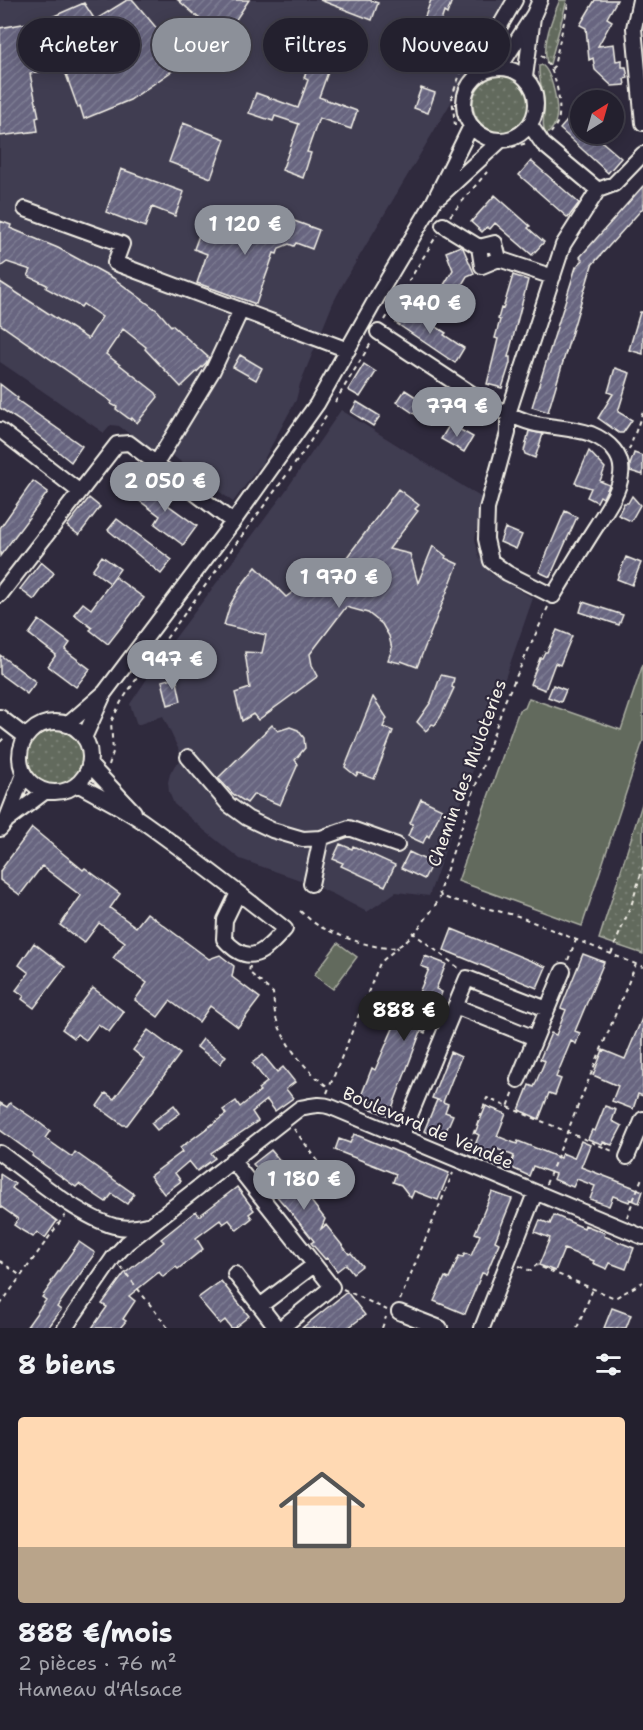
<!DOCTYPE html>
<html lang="fr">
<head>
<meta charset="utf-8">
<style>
	body { margin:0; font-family:"Shantell Sans",sans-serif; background:#2b2836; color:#f1f3f6; height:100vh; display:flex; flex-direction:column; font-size:22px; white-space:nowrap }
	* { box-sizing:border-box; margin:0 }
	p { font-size:20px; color:#a3a3aa }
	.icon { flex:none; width:33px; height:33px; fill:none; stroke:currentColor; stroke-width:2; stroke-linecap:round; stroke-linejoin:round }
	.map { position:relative; height:1328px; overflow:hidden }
	.sheet { display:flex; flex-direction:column; background:#23202e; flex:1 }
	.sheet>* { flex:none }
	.hud { position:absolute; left:18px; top:18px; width:608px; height:54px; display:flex; gap:12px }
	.needle { width:39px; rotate:37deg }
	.controls { position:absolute; left:570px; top:90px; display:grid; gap:12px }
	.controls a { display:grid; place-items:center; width:54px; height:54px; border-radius:50%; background:#23202e; box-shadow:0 3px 15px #0003,0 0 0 2px #403e4a; font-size:30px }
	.price { position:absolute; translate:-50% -51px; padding:0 14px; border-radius:21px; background:#8c9099; color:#fff; font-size:20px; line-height:39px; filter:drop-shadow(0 2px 3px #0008) }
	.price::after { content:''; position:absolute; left:50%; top:36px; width:18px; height:14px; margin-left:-9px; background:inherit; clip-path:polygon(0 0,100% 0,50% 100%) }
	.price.on { background:#222; color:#fff }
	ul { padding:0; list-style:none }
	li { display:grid; align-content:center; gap:12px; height:318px; padding:0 18px }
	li+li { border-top:2px solid #403e4a }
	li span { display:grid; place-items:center; height:186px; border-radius:6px; color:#555 }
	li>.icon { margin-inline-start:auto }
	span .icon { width:108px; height:108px; fill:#fffc; stroke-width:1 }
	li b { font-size:26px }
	h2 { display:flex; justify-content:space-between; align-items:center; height:72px; padding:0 18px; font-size:26px }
	.chip { padding:0 21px; border-radius:27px; background:#23202e; box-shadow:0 3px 15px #0003,0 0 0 2px #403e4a; font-size:21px; line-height:54px }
	.chip.on { background:#8c9099; color:#fff }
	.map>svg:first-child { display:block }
</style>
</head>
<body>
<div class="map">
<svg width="643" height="1328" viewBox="0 0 643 1328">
	<defs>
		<pattern id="grass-dots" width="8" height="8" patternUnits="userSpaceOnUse" patternTransform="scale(1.5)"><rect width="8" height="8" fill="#626a5d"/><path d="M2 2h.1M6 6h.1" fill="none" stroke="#798074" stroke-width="1.8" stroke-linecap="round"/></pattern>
		<pattern id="building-hatch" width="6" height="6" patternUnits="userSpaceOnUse" patternTransform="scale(1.5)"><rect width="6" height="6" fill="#676580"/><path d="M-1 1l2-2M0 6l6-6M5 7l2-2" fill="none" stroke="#7d7c92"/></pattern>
	</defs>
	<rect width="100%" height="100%" fill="#2f2a3d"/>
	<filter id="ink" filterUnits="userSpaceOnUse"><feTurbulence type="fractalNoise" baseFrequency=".0167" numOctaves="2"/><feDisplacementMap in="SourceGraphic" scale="12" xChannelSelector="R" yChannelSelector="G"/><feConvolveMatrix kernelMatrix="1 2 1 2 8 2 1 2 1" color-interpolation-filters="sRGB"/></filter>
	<g filter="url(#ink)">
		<path fill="#403c51" d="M0 0H512L344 282 333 303 300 384 296 400 262 463 233 502 172 455 167 462 119 426 111 425 104 433 0 362Z
			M341 410 482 498 475 539 479 557 491 574 533 598 429 896 396 892 367 912 333 894 303 881 240 859 205 831 174 804 169 792 168 782 170 774 175 765 183 759 163 716 137 725 130 704 172 642 282 496Z"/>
		<path fill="url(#grass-dots)" stroke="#abaea2" stroke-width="1.5" d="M560 0H567L550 64H547C542 43 552 18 560 0Z
			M542 65C552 72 559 107 556 119 555 126 551 131 546 135 540 123 546 113 544 101 543 88 538 79 539 66Z
			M473 104a28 28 0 1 1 56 0a28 28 0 1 1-56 0Z
			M27 757a28 28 0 1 1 56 0a28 28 0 1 1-56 0Z
			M643 801V954L599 939Z"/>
		<path fill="#626a5d" stroke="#abaea2" stroke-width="1.5" d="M643 664V741L582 926 458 881 519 710 525 708 529 698 621 730Z
			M338 943 357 957 333 989 314 975Z"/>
		<path fill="url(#building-hatch)" stroke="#f4f1e8" stroke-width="1.5" d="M127 0H133L185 62 130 100 84 119 80 106 78 108 63 66 30 74 39 117 36 118 38 131 0 136V28L45 20 84 3 95 20Z
			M178 0H249L223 39Z
			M320 0H369L378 3 372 20Z
			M431 0H452L447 14 444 12 439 28 423 22Z
			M595 0H617L607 18 612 21 598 46 614 44 616 61 622 60V67H626L628 78 624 79 625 85 612 86 595 70 593 58 589 60 586 28 580 25Z
			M313 55 332 61 319 97 357 111 351 129 319 118 307 152 311 153 303 178 282 170 299 124 275 116 273 121 249 113 256 93 298 108 308 80 304 78Z
			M421 88 435 93 428 113 414 108Z
			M572 115 580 122V134H593L621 158 608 173 560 129Z
			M183 123 225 139 211 178 169 162Z
			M531 161 579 203 568 218 519 175Z
			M121 169 184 192 175 216 152 207 145 227 106 212Z
			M643 186V208L592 265 548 412 532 407 576 267 583 260 580 257Z
			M495 195 530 226 528 228 544 242 532 255 495 223 490 229 487 227 482 232 471 222Z
			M286 218 319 230 312 249 296 243 294 246 289 244 279 248 277 254 274 253 256 304 197 283 207 254 194 249 205 219 256 237 261 226 281 233Z
			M0 221 11 225 10 228 58 248 113 278 158 311 171 326 172 325 209 358 206 363 181 387 145 349 146 347 123 329 106 354 156 393 158 397 137 423 132 418 131 420 116 409 117 407 111 404 112 402 0 324V282L88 339 102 317 83 304 81 307 46 288 47 285 28 276 31 270 7 262 0 267Z
			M461 246 463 248 474 273 467 276 449 306 436 298 453 270 446 252Z
			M513 275 528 280 508 357H510V363L502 388 487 384 498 339 495 338 500 320 498 319 501 308 503 309Z
			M405 307 446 333 444 335 464 348 455 363 396 323Z
			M640 312H643V354L629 350Z
			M240 355 262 368 256 380 233 367Z
			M364 364 376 372 360 397 348 390Z
			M615 368 630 373 618 412 632 420 623 433H619L598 418 613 394 608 392Z
			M0 384 18 398 17 400 82 446 71 462 23 423 0 408Z
			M405 390 427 404 419 417 397 402Z
			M357 402 380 416 373 426 351 412Z
			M450 424 473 437 464 452 441 439Z
			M529 431 543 434 535 458 525 454 524 451Z
			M589 451 605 468 600 481 609 485 603 498 600 496 597 502 587 497 591 488 575 483Z
			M634 453 643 456V475L630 471V465Z
			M145 480 172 500 168 505 197 526 183 545 155 524 160 516 133 496Z
			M33 481 48 492 0 556V528Z
			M398 489 419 505 415 509 418 511 389 549 410 554 418 583 433 546 446 556 445 558 458 564 417 667 401 661 400 663 388 660 392 649 389 636 382 624 368 613 346 607 310 654 312 665 318 676 258 720 253 714 242 721 235 693 250 688 245 652 262 653 266 635 224 625 230 605 241 586 256 567 286 597 309 580 335 573Z
			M632 496 640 505 631 521 618 515 624 503H628Z
			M89 498 100 507 79 535 67 526Z
			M565 511 577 517 550 577 539 572Z
			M117 519 172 560 161 574 108 530Z
			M505 528 522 535 516 549 500 542Z
			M102 556 120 569 110 583 92 570Z
			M626 557 641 563 632 585 617 579Z
			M41 562 54 573 34 600 20 589Z
			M115 577 144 598 108 644 90 630 92 628 74 614 83 603 91 609Z
			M583 602 623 615 619 625 580 612Z
			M39 620 70 643 65 650 90 669 76 687 48 666 56 655 29 634Z
			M557 630 572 636 560 665 555 663 545 690 530 684 540 658H542L545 652H547Z
			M0 655 36 682 27 694 0 674Z
			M441 675 454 678 452 687 454 688 441 716 435 725 432 724 426 731 417 722 431 702Z
			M176 677 181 701 168 705 162 681Z
			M553 685 566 690 561 702 548 697Z
			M373 697 387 718 383 727 393 731 374 779 358 773 356 776 345 767Z
			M272 725 278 731 290 727 298 730 304 738 305 748 295 760 298 764 280 805 254 794 247 803 233 794 218 778Z
			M421 799 442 809 429 837 427 835 423 843 408 836 413 824 410 823Z
			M32 828 83 870 85 868 120 894 110 908 136 927 147 913 209 959 220 955 234 966 232 977 260 998 238 1027 210 1006 199 1022 170 1001 158 1017 135 1000 147 983 113 958 125 942 99 923 84 943 60 925 81 896 42 866 20 895 0 880V871Z
			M340 844 352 849 353 846 395 865 385 886 341 866 343 863 333 859Z
			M409 852 432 863 424 879 401 868Z
			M452 929 546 967 537 988 444 950Z
			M34 943 65 967 34 1008 22 999 24 996 16 990 29 973 19 965Z
			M583 954 604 962 575 1031 580 1033 576 1044 571 1041 556 1077 561 1079 555 1095 549 1093 539 1119 519 1110 529 1085 534 1087 545 1061 540 1059 551 1033 556 1035 566 1010 561 1008Z
			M425 956 446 964 436 989 442 992 425 1033 421 1031 389 1116 369 1108 372 1101 361 1096 372 1068 375 1070 398 1017 403 1019 414 993 418 995 429 969 421 966Z
			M93 988 124 1012 109 1032 98 1024 86 1040 77 1034 74 1038 62 1029Z
			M643 1016V1096L638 1094 633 1109 612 1101 618 1086 593 1075 603 1050 625 1059Z
			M148 1030 180 1054 127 1125H123L97 1106 106 1093 114 1099 144 1059 133 1050Z
			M203 1039 226 1056 220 1064 197 1047Z
			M450 1052 461 1057 443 1102 448 1104 445 1112 453 1115 443 1138 424 1131 437 1100 441 1101 432 1098Z
			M263 1055 277 1072 283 1067 295 1082 286 1089 293 1098 275 1111 267 1100 252 1112 258 1121 211 1153 215 1158 197 1171 189 1161 175 1173 181 1181 164 1194 150 1176 182 1152 180 1148 226 1114 223 1110 236 1101 240 1107 260 1091 258 1089 267 1082 252 1063Z
			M0 1103 7 1107 10 1103 37 1121 50 1131 45 1138 72 1157 75 1152 134 1194 127 1204 112 1194 106 1202 79 1184 76 1187 32 1156 33 1154 0 1130Z
			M174 1105 180 1113 157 1130 151 1123Z
			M486 1106 506 1114 497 1136 517 1144 518 1141 560 1158 562 1153 574 1158 581 1141 590 1145 581 1167 643 1191 639 1203 630 1199 629 1202 613 1196 609 1206 590 1199 595 1186 577 1179 573 1187 553 1179 555 1174 533 1166 529 1176 510 1167 514 1156 497 1149 492 1158 473 1150 479 1135 475 1133Z
			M605 1106 616 1110 612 1121 622 1126 612 1145 603 1142 602 1144 588 1139 592 1130 595 1131Z
			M354 1134 449 1173 438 1200 414 1191 411 1198 401 1185 393 1182 396 1174 335 1150 339 1139 350 1143Z
			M271 1150 292 1175 295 1173 315 1198 311 1201 325 1219 321 1229 326 1225 349 1254 351 1253 362 1266 353 1273 346 1264 337 1271 327 1258 325 1259 311 1243 314 1241 293 1215 261 1178 264 1176 253 1164Z
			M0 1174 15 1184 12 1188 57 1221 45 1238 37 1232 33 1237 23 1231 14 1225 18 1219 0 1206Z
			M237 1187 254 1210 249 1214 252 1218 237 1230 229 1220 223 1224 220 1220 196 1238 203 1249 178 1269 176 1267 163 1277 159 1272 129 1296 135 1301 123 1319 126 1321 120 1328H92L107 1307 102 1304 124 1274 164 1242 161 1239 196 1211 199 1216Z
			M492 1192 512 1199 495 1241 499 1243 486 1274 482 1273 465 1314 434 1301 445 1277 449 1279 459 1256 463 1257 465 1253 471 1256 480 1235 475 1233Z
			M554 1215 584 1228 585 1225 605 1233 604 1236 634 1248 626 1269 610 1263 607 1269 593 1263 594 1261 564 1249 555 1271 539 1265 550 1238 535 1232 540 1220 550 1224Z
			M79 1242 95 1253 57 1307 61 1310 48 1328H26L46 1300 42 1297 52 1283 51 1282Z
			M221 1281 249 1316 234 1328H231L225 1320 220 1324 198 1298Z
			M347 1292 365 1315 348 1328H302Z
			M612 1308 631 1315 626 1328H604Z"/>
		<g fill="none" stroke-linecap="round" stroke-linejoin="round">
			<defs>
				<path id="minor" d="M640 0 634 28 643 123
					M500 67 534 14 540 0
					M464 104a36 36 0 1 1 72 0a36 36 0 1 1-72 0Z
					M476 76 478 64 515 0
					M525 77 533 17
					M530 125 543 144 598 190
					M440 196 501 140
					M25 209 122 244 115 263 348 350
					M443 225 479 247
					M499 259 482 266 479 247 495 243 499 259 553 277
					M378 332 489 405C503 411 517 419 532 423 551 428 572 427 591 434 608 441 624 455 621 475 619 493 606 510 597 525 582 548 568 572 553 596L507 573 491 561 486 539 487 509 508 433V414L563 245 598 190 614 184 643 154
					M0 430 80 492
					M156 464 213 370 241 310
					M0 595 117 444 129 443 233 522
					M0 717 26 737
					M20 757a35 35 0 1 1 70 0a35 35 0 1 1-70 0Z
					M67 725 105 692 233 522 317 404 380 292 434 201 471 126
					M84 738 103 696
					M188 757 229 805 247 818 272 830 303 839 321 838 349 828 397 845
					M89 764 134 812
					M77 784C100 797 124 808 145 823 193 857 239 893 285 929 265 951 250 969 224 939L225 920 238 893
					M6 821 46 791
					M0 829 5 823 24 774
					M311 884 321 838
					M455 1006 535 1038
					M518 1080 563 971
					M401 1137 467 978 547 1009
					M0 1153C32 1176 78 1216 114 1226 126 1229 136 1228 147 1225
					M627 1157 643 1119
					M232 1160 332 1287 281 1328
					M235 1274 260 1306
					M399 1312 440 1328
					M65 1328 113 1258 127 1243 300 1108C311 1106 320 1103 331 1107L643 1237
					M277 1328 260 1306 314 1265
					M482 1328 535 1193"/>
			</defs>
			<use href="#minor" stroke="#f4f1e8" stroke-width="18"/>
			<path stroke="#f4f1e8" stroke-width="2" stroke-dasharray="4.5 4.5" stroke-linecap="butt" d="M541 55C555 67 561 98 559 116 558 123 555 127 551 133
				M551 69 554 66 569 0
				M455 126 452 96 461 72 465 70
				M512 147 527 143
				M450 216 487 172
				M385 320 437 235
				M335 402 371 343
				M629 450 643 411
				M548 607 505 701 439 892 441 896 449 899 518 916 643 967
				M0 742 4 738
				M109 765 113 752 111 722 121 702 135 681 305 450 327 414
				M300 911C306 916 312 922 319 926 334 934 384 954 399 946 414 937 432 911 441 896
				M412 932 460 969
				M611 954 632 903 643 867
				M568 960 576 940
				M250 966 249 972 273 993C274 1002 274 1013 277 1021 287 1049 306 1069 329 1088
				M327 1093 380 963 398 947
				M508 1107 615 1152
				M294 1129 345 1197
				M467 1151 487 1098 508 1107 514 1091
				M546 1184 636 964
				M627 1217 643 1175
				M0 1261 21 1276
				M519 1266 531 1271 536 1265 615 1298 643 1282
				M121 1267 168 1328
				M343 1289 387 1310
				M400 1300 453 1173
				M0 1305 65 1215
				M382 1328 386 1317
				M577 1328 593 1289"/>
			<use href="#minor" stroke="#2f2a3d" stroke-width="14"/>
		</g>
	</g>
	<g text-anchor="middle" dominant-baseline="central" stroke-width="4.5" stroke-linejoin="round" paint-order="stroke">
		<g font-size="18" fill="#f4f1e8" stroke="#2f2a3d">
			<text transform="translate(467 773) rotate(-70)">Chemin des Muloteries</text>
			<text transform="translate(428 1128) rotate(23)">Boulevard de Vendée</text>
		</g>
	</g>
</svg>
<div class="controls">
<a><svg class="needle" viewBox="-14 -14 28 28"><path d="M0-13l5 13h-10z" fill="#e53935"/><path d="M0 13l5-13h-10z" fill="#a3a3aa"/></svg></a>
</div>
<b class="price" style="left:245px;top:256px">1 120 €</b>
<b class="price" style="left:430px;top:335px">740 €</b>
<b class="price" style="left:457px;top:438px">779 €</b>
<b class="price" style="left:165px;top:513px">2 050 €</b>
<b class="price" style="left:339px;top:609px">1 970 €</b>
<b class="price" style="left:172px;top:691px">947 €</b>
<b class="price on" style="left:404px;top:1042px">888 €</b>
<b class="price" style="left:304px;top:1211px">1 180 €</b>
<div class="hud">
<a class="chip">Acheter</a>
<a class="chip on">Louer</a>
<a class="chip">Filtres</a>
<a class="chip">Nouveau</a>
</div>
</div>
<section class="sheet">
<h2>8 biens<svg class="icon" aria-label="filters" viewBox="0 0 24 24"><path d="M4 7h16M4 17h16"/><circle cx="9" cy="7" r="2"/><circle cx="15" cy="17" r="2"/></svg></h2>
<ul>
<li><span style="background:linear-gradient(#ffd9b3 70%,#b9a48a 0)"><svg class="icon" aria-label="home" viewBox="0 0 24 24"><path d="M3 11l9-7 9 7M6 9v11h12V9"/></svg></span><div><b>888 €/mois</b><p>2 pièces · 76 m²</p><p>Hameau d'Alsace</p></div></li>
</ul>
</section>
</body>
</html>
